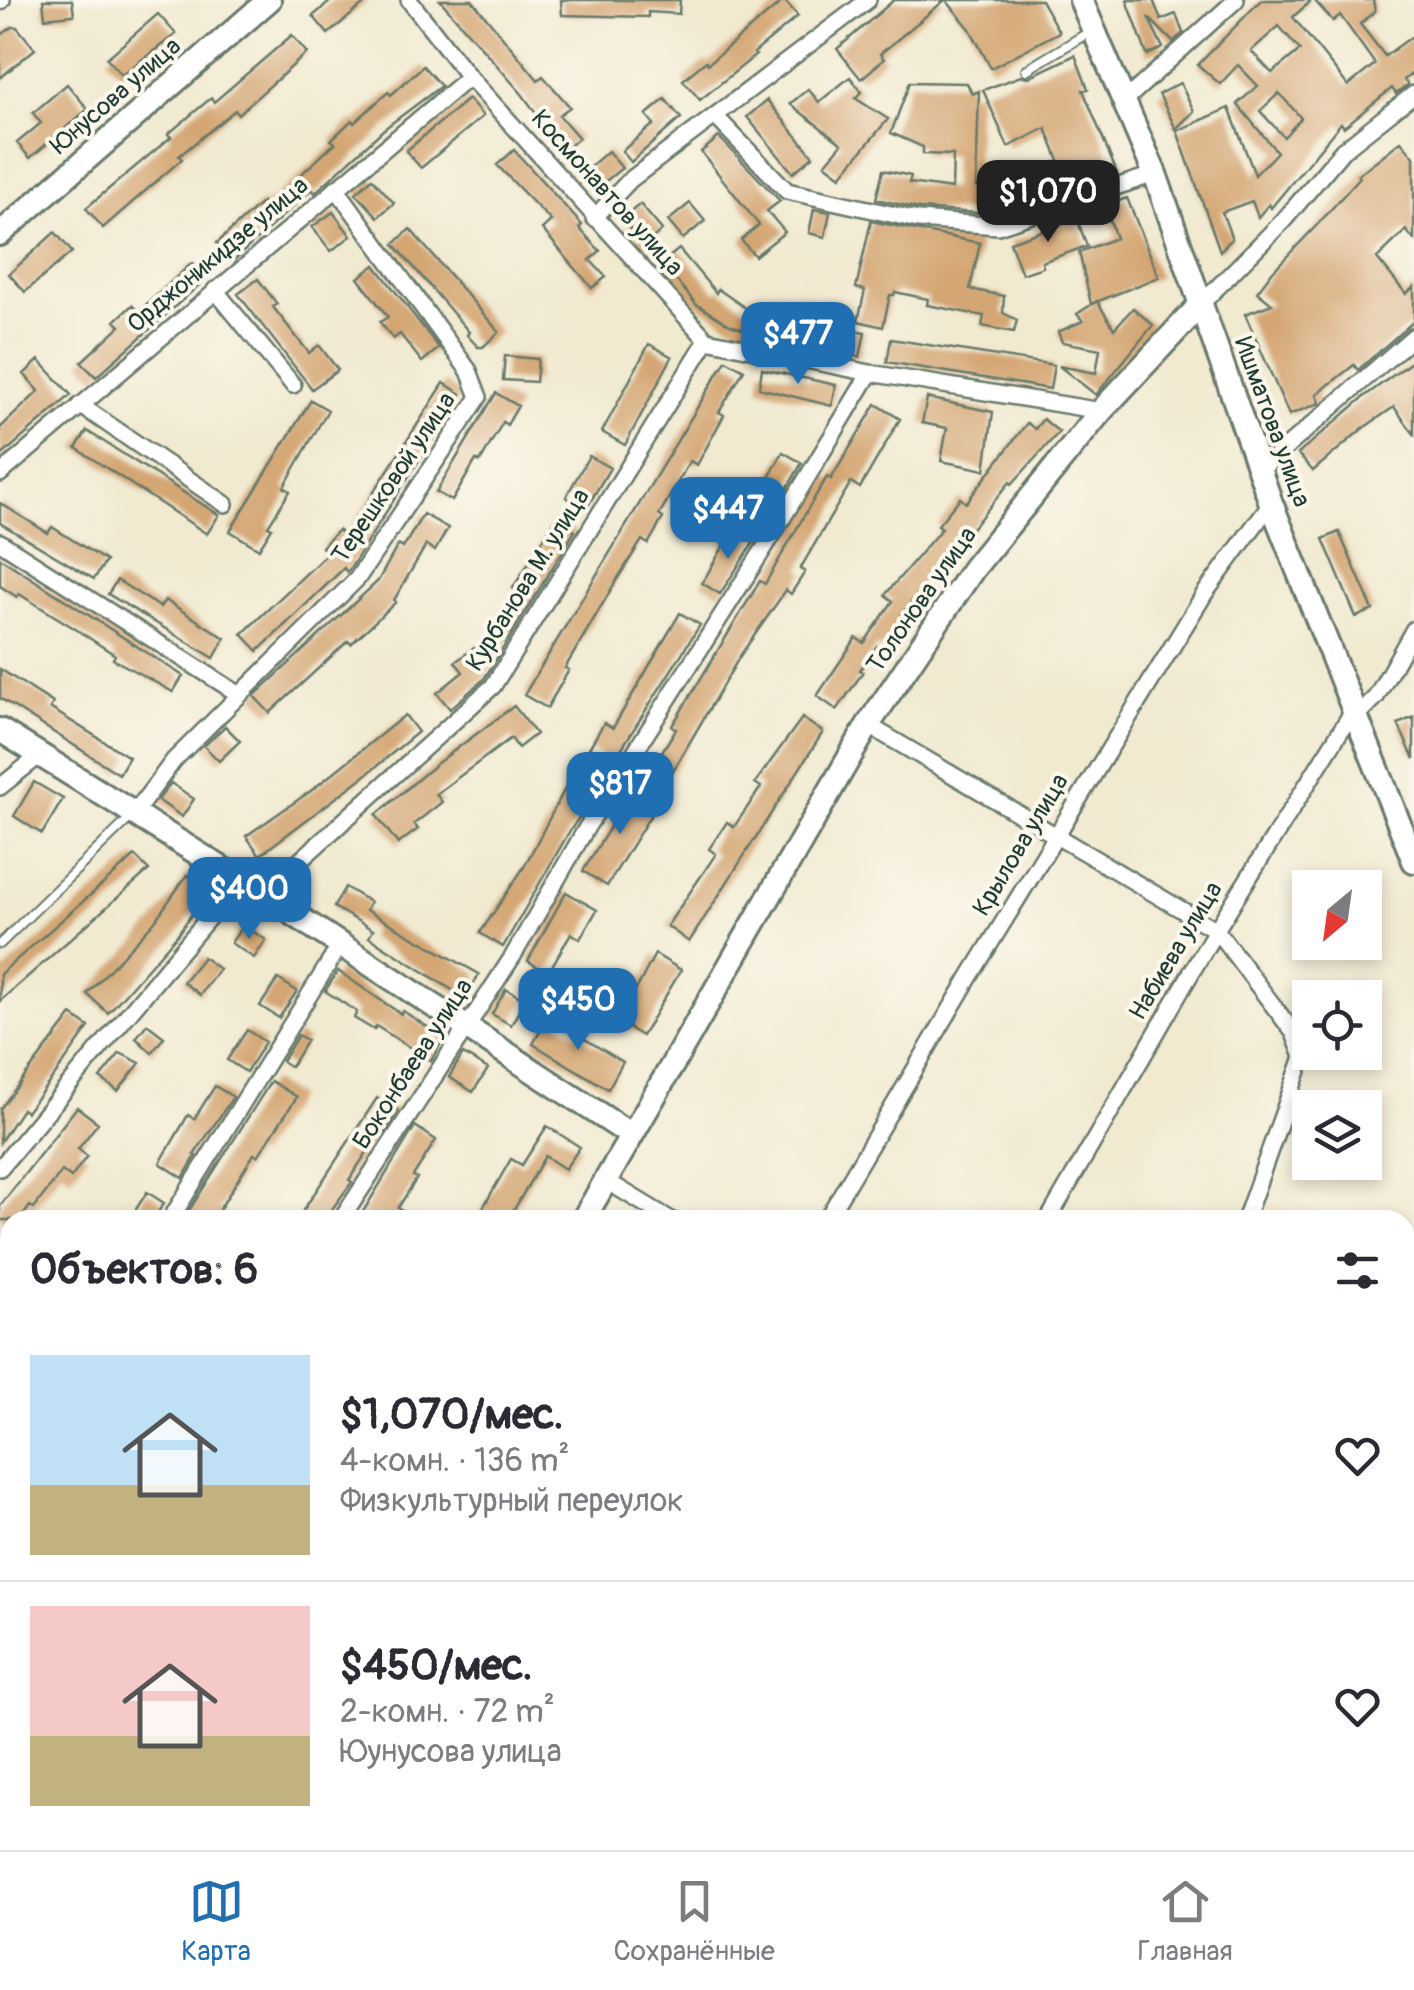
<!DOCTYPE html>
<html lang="ru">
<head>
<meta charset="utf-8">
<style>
	body { margin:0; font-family:Pangolin,sans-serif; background:#f2f2f3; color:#2b2b33; height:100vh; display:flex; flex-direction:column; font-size:38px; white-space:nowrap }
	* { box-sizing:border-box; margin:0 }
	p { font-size:32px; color:#7c7c81 }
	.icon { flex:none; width:55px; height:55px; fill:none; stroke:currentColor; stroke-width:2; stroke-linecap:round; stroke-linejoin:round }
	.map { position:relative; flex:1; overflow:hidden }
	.panel { position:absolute; left:0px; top:1210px; width:1415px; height:640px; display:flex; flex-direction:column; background:#fff; border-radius:30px 30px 0 0; box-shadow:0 5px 15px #0003 }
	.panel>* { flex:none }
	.needle { width:65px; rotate:209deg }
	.buttons { position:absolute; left:1292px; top:870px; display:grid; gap:20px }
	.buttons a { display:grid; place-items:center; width:90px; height:90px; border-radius:0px; background:#fff; box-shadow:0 5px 15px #0003; font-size:50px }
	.price { position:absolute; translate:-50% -85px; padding:0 22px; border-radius:20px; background:#1f6fb2; color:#fff; font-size:32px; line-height:65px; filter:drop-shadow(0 2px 5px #0008) }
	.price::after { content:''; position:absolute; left:50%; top:60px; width:30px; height:22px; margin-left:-15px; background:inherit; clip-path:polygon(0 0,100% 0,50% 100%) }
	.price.current { background:#222; color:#fff }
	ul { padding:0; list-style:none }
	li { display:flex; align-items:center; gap:30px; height:250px; padding:0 30px }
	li+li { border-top:2px solid #e1e1e2 }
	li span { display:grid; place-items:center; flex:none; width:280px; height:200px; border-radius:0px; color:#555 }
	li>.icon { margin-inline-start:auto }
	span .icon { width:120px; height:120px; fill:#fffc; stroke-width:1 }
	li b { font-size:42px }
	h2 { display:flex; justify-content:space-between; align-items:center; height:120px; padding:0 30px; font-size:42px }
	.tabs { display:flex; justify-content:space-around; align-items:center; height:140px; border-top:2px solid #e1e1e2; background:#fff; font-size:28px; color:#7c7c81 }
	.tabs a { display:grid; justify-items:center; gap:5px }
	.tabs .current { color:#1f6fb2 }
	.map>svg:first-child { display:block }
</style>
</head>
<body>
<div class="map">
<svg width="1414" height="1850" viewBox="0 0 1414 1850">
	<rect width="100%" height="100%" fill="#fbf7ec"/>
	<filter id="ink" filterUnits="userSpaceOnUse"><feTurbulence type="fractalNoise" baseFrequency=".01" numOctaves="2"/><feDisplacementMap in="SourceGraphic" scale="20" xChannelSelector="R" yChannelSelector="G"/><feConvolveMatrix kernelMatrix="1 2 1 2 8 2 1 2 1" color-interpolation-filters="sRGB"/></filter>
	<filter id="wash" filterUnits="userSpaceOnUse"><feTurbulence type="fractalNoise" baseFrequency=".0048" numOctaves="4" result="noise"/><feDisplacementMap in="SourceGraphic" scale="40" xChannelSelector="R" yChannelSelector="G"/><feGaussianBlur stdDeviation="2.25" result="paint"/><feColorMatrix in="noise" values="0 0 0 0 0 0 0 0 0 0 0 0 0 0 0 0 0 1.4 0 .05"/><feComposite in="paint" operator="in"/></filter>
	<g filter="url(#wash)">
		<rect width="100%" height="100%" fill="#f1e9d0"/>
		<g id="blocks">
			<path fill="#d4a673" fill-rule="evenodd" d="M43 0H72L74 15 45 18Z
				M332 0H369L328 34 313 16Z
				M440 0H472L538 80 543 76 570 107 559 115 579 138 564 151 522 94Z
				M561 0H680L679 14 648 12V17L562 15Z
				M784 0 798 16 754 53 756 55 700 100 683 80 706 61 708 64Z
				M894 0H945L880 54 884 59 861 79 837 49Z
				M946 0H1041L1059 32 991 68 970 29Z
				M1127 0H1153L1161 20 1176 14 1183 33 1173 42 1148 17 1163 48 1147 55Z
				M1261 0H1312L1293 17 1348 86 1375 64 1340 15 1333 21 1314 0H1373L1375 11 1360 24 1385 56 1414 35V72L1404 80 1408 85 1396 94 1392 88 1344 127 1341 123 1271 208 1269 204 1258 217 1252 201 1222 212 1232 239 1220 251 1177 131 1229 108 1255 175 1277 152 1237 104 1258 86 1238 65 1220 84 1198 65ZM1279 26 1300 50 1272 73 1251 51ZM1279 93 1301 118 1284 137 1260 111Z
				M158 14 176 34 122 75 107 58Z
				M12 27H17L35 49 0 78V36Z
				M292 35 307 53 238 114 235 110 179 156 182 159 103 228 86 208 171 137 168 134 211 98 214 102Z
				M1075 55 1088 89 1083 90 1117 173 1003 212 992 182 1059 161 1046 128 1008 147 983 90 1021 76 1029 77Z
				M423 66 441 86 384 129 315 193 312 189 233 261 217 243 262 202 265 205 294 181 335 143 331 140 352 120 354 123 388 92 391 95Z
				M850 77 862 92 855 98 888 119 841 176 825 164 842 144 790 104 808 89 819 102Z
				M910 82 967 83 972 94 979 91 976 187 983 185 979 213 920 209 876 199 883 170 911 176 909 183 952 189 953 155 923 154V147L891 133Z
				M1180 83 1194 111 1176 129 1159 94Z
				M67 84 88 109 30 158 17 143 41 123 33 113Z
				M468 99 483 116 421 168 406 151Z
				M665 99 681 118 631 162 622 151 654 124 646 115Z
				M767 100 813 156 793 173 747 117Z
				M719 137 780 201 767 211 785 232 755 256 741 240 759 225 701 152Z
				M1401 141 1414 157V240L1406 230 1377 258 1406 294 1414 287V321L1358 370 1354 365 1317 394 1320 403 1289 415 1245 314 1272 304 1257 292 1273 271 1317 225 1360 177 1358 175Z
				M514 150 582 225 579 228 600 251 590 260 606 277 592 288 542 229 551 221 497 165Z
				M608 151 622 168 597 188 584 172Z
				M372 178 394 203 378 217 356 193Z
				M1127 198 1159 277 1091 304 1079 252 1116 238 1105 206Z
				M690 203 705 221 683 239 668 221Z
				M640 204 662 230 644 246 622 219Z
				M814 209 830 212 825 237 809 233Z
				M333 212 351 236 331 251 312 227Z
				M1077 219 1087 246 1042 262 1043 267 1022 274 1010 242Z
				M871 221 980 243 970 289 1004 296 1003 313 1017 320 1014 332 982 326 984 316 927 305 928 299 895 292 894 295H890L883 327 858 321 865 290 856 288Z
				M410 229 499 332 483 347H478L467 335 469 332 394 244Z
				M55 232 72 252 25 292 9 274Z
				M679 249 716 293 718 289 754 314 755 310 782 319 865 332 860 357 768 338 770 325 764 336 730 325 696 304 662 263Z
				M192 263 206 279 96 377 81 362 120 326 115 321 132 305 138 312Z
				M375 265 439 348 422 362 400 334 393 339 380 322 388 317 358 278Z
				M258 279 277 304 273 307 309 353 319 345 338 370 312 389 238 294Z
				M1097 301 1114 329 1133 308 1153 325 1096 395 1059 366 1096 373 1100 349 1062 342 1058 332 1083 321 1077 314Z
				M891 339 1054 365 1050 389 887 362Z
				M649 344 672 357 625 445 602 432Z
				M505 356 538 359 536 382 503 380Z
				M39 360 71 395 0 457V428L39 391 24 374Z
				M726 360 744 370 719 412 724 415 697 465 690 461 659 515 663 518 648 544 642 540 616 581 565 668 569 670 547 708 524 695Z
				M1414 360V434L1394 407 1362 429 1313 471 1298 454 1365 396Z
				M762 369 836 385 832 406 759 388Z
				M444 383 461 394 350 569 347 572 344 568 258 651 242 634 328 553 322 547 338 530 345 537Z
				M496 393 518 406 507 425 503 422 480 462 476 460 452 501 436 492Z
				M927 398 993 412 985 470 941 461 947 428 922 423Z
				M311 400 328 410 284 487 290 491 268 526 272 528 259 549 230 531Z
				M876 404 900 419 860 488 851 482 800 569 805 572 791 594 786 590 740 656 673 771 656 761 676 729 672 726 760 581 765 584 812 502 827 477 831 479Z
				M1043 419 1059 432 1012 484 1010 482 955 549 958 551 935 580 932 577 902 614 904 616 881 649 877 646 860 670 863 672 837 710 817 696 856 638 864 643 893 601 885 595 942 528 938 525 960 498 966 503 1027 423 1035 429Z
				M87 431 219 515 207 534 76 448Z
				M783 452 802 463 769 519 752 509Z
				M589 456 610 468 586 509 566 497Z
				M0 503 48 533 52 527 106 561 94 579 0 523Z
				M423 514 448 528 435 551 426 545 394 600 396 602 351 644 348 641 270 713 254 696 378 581 398 545 403 548Z
				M555 520 575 531 484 679 450 709 437 693 463 672 455 662 474 648 480 656 518 591 513 588Z
				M733 530 754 542 720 594 702 583Z
				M1339 532 1373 610 1356 617 1323 539Z
				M0 558 183 676 173 692 113 659 115 655 74 628 19 594 17 597 0 586Z
				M117 580 160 607 165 600 225 638 214 658 108 594Z
				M680 613 700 625 613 762 589 748 604 723 613 728Z
				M0 669 53 703 50 708 129 757 119 774 0 698Z
				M514 706 536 734 518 748 511 738 436 794 442 802 414 824 418 829 398 844 376 815 436 764Z
				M405 715 418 732 366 775 260 855 246 836 312 790Z
				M1414 717V759L1398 724Z
				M802 718 823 732 689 942 667 926 716 854 709 849 727 822 734 827 761 787 755 783Z
				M225 726 240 741 219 761 204 746Z
				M570 779 595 793 568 834 503 947 480 933 524 867Z
				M34 782 63 799 42 834 14 816Z
				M171 783 194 799 182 817 158 800Z
				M634 788 658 803 607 886 583 871Z
				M135 856 149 870 0 1001V974Z
				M187 875 209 890 177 935 108 1013 87 994 154 922Z
				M345 887 370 902 366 910 479 974 465 998 369 937 373 930 334 907Z
				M566 892 597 910 580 939 571 933 548 973 528 961Z
				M243 925 266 940 254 958 231 943Z
				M655 954 681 970 642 1036 619 1022Z
				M203 957 219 969 200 995 183 982Z
				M338 971 401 1014 403 1011 444 1038 431 1061 376 1026 374 1030 354 1018 357 1012 325 991Z
				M278 979 297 991 279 1018 260 1006Z
				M506 989 525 1000 511 1025 492 1014Z
				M72 1015 89 1027 55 1075 26 1112 22 1109 0 1142V1109Z
				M548 1017 623 1062 608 1089 533 1044Z
				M147 1024 164 1037 152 1053 136 1038Z
				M247 1030 265 1042 246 1072 227 1060Z
				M298 1035 307 1040 291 1067 282 1061Z
				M120 1053 140 1063 118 1091 100 1078Z
				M463 1054 488 1069 473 1092 449 1077Z
				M271 1081 297 1097 258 1156 254 1154 219 1210 234 1220H183Z
				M215 1086 233 1097 194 1155 196 1156 183 1178 160 1163 188 1115 194 1119Z
				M377 1098 398 1111 396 1114 383 1135 379 1133 349 1180 352 1182 324 1220H297Z
				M77 1107 98 1123 78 1149 87 1156 71 1178 62 1171 34 1208 30 1206 20 1220H0V1206Z
				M415 1126 436 1140 413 1176 417 1178 398 1208 401 1210 394 1220H358Z
				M547 1126 580 1147 565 1169 545 1156 508 1220H476L511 1159 522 1165Z
				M147 1192 164 1203 153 1220H129Z"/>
		</g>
	</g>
	<g filter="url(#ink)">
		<use href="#blocks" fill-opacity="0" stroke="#68796b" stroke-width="2.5"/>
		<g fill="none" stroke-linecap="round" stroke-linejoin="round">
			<defs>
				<path id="lane" d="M1026 70 1091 31
					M0 944 133 815"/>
				<path id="street" d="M409 0 469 77 707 340 870 373 1101 411
					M0 2 2 0
					M1124 101 1236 0
					M716 117 787 191 918 220 998 226 1155 174
					M594 218 630 180 868 0
					M215 290 293 385
					M1200 305 1284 220 1343 150 1414 94
					M80 405 225 504
					M1259 471 1414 336
					M0 474 469 77
					M0 542 240 695
					M1356 717 1376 697 1414 629
					M868 725 1216 930 1294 1033 1303 1057 1245 1220
					M0 787 39 756
					M133 815 174 760 357 579 479 397 469 371 336 188
					M263 894 493 686 707 340
					M0 1168 240 880
					M605 1180 671 1220
					M170 1220 339 947
					M341 1220 513 956 587 827 770 539 870 373
					M826 1220 969 978 1205 593 1271 503
					M1048 1220 1216 930 1353 711
					M1405 1372 1414 1351
					M0 1414 10 1412
					M1405 1506 1414 1511
					M0 1606 10 1605
					M1405 1809 1414 1800
					M707 1840 714 1850
					M1214 1840 1224 1850
					M540 1850 550 1843
					M1024 1850 1039 1840
					M1366 1850 1375 1840"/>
				<path id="secondary" d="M1081 0 1155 174 1271 503 1414 861
					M0 234 269 0
					M0 730 263 894 631 1135
					M583 1220 868 725 973 569 1101 411 1200 305
					M227 1850 232 1840"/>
			</defs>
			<use href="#lane" stroke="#68796b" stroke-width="12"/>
			<use href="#street" stroke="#68796b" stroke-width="20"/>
			<use href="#secondary" stroke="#68796b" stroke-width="28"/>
			<use href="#lane" stroke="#fff" stroke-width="8"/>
			<use href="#street" stroke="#fff" stroke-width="15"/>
			<use href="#secondary" stroke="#fff" stroke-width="22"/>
		</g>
	</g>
	<g text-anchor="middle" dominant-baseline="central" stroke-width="8" stroke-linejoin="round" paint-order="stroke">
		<g font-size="25" fill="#1f3d34" stroke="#fbf7ec">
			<text transform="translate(116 96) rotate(-41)">Юнусова улица</text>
			<text transform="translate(607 193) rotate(48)">Космонавтов улица</text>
			<text transform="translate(218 255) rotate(-40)">Орджоникидзе улица</text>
			<text transform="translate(1272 422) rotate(70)">Ишматова улица</text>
			<text transform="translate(394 478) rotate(-56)">Терешковой улица</text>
			<text transform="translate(528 580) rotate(-58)">Курбанова М. улица</text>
			<text transform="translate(922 600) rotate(-55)">Толонова улица</text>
			<text transform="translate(1021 845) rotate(-59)">Крылова улица</text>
			<text transform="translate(1176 951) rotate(-59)">Набиева улица</text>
			<text transform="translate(413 1064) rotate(-57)">Боконбаева улица</text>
		</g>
	</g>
</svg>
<div class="buttons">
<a><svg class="needle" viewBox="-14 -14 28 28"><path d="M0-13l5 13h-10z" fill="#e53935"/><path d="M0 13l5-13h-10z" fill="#7c7c81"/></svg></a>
<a><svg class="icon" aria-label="locate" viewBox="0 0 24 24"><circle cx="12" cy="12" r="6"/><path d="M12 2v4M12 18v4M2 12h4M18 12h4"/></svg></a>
<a><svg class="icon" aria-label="layers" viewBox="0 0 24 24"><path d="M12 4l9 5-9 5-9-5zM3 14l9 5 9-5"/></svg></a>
</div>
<b class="price current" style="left:1048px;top:245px">$1,070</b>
<b class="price" style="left:798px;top:387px">$477</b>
<b class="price" style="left:728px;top:562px">$447</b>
<b class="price" style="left:620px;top:837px">$817</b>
<b class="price" style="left:249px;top:942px">$400</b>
<b class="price" style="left:578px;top:1053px">$450</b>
<section class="panel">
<h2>Объектов: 6<svg class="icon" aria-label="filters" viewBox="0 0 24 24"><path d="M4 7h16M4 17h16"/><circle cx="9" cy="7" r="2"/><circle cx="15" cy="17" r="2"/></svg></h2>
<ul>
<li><span style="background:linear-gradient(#bfe0f5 65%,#c2b280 0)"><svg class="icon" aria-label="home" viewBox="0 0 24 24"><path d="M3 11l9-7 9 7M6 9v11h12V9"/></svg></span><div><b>$1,070/мес.</b><p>4-комн. · 136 m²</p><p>Физкультурный переулок</p></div><svg class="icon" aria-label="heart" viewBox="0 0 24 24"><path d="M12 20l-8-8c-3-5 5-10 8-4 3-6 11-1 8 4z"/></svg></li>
<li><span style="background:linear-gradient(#f6c9c9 65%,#c2b280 0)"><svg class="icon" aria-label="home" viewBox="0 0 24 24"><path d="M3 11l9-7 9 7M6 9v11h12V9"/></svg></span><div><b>$450/мес.</b><p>2-комн. · 72 m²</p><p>Юунусова улица</p></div><svg class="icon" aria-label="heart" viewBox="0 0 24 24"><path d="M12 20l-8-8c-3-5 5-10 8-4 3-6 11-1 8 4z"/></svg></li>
</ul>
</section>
</div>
<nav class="tabs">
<a class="current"><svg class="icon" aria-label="map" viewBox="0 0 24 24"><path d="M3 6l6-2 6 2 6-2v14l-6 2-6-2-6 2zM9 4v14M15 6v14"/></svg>Карта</a>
<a><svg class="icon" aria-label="saved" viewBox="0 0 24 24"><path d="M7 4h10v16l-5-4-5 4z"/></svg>Сохранённые</a>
<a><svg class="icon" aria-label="home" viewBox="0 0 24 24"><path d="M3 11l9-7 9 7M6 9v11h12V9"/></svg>Главная</a>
</nav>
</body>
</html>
